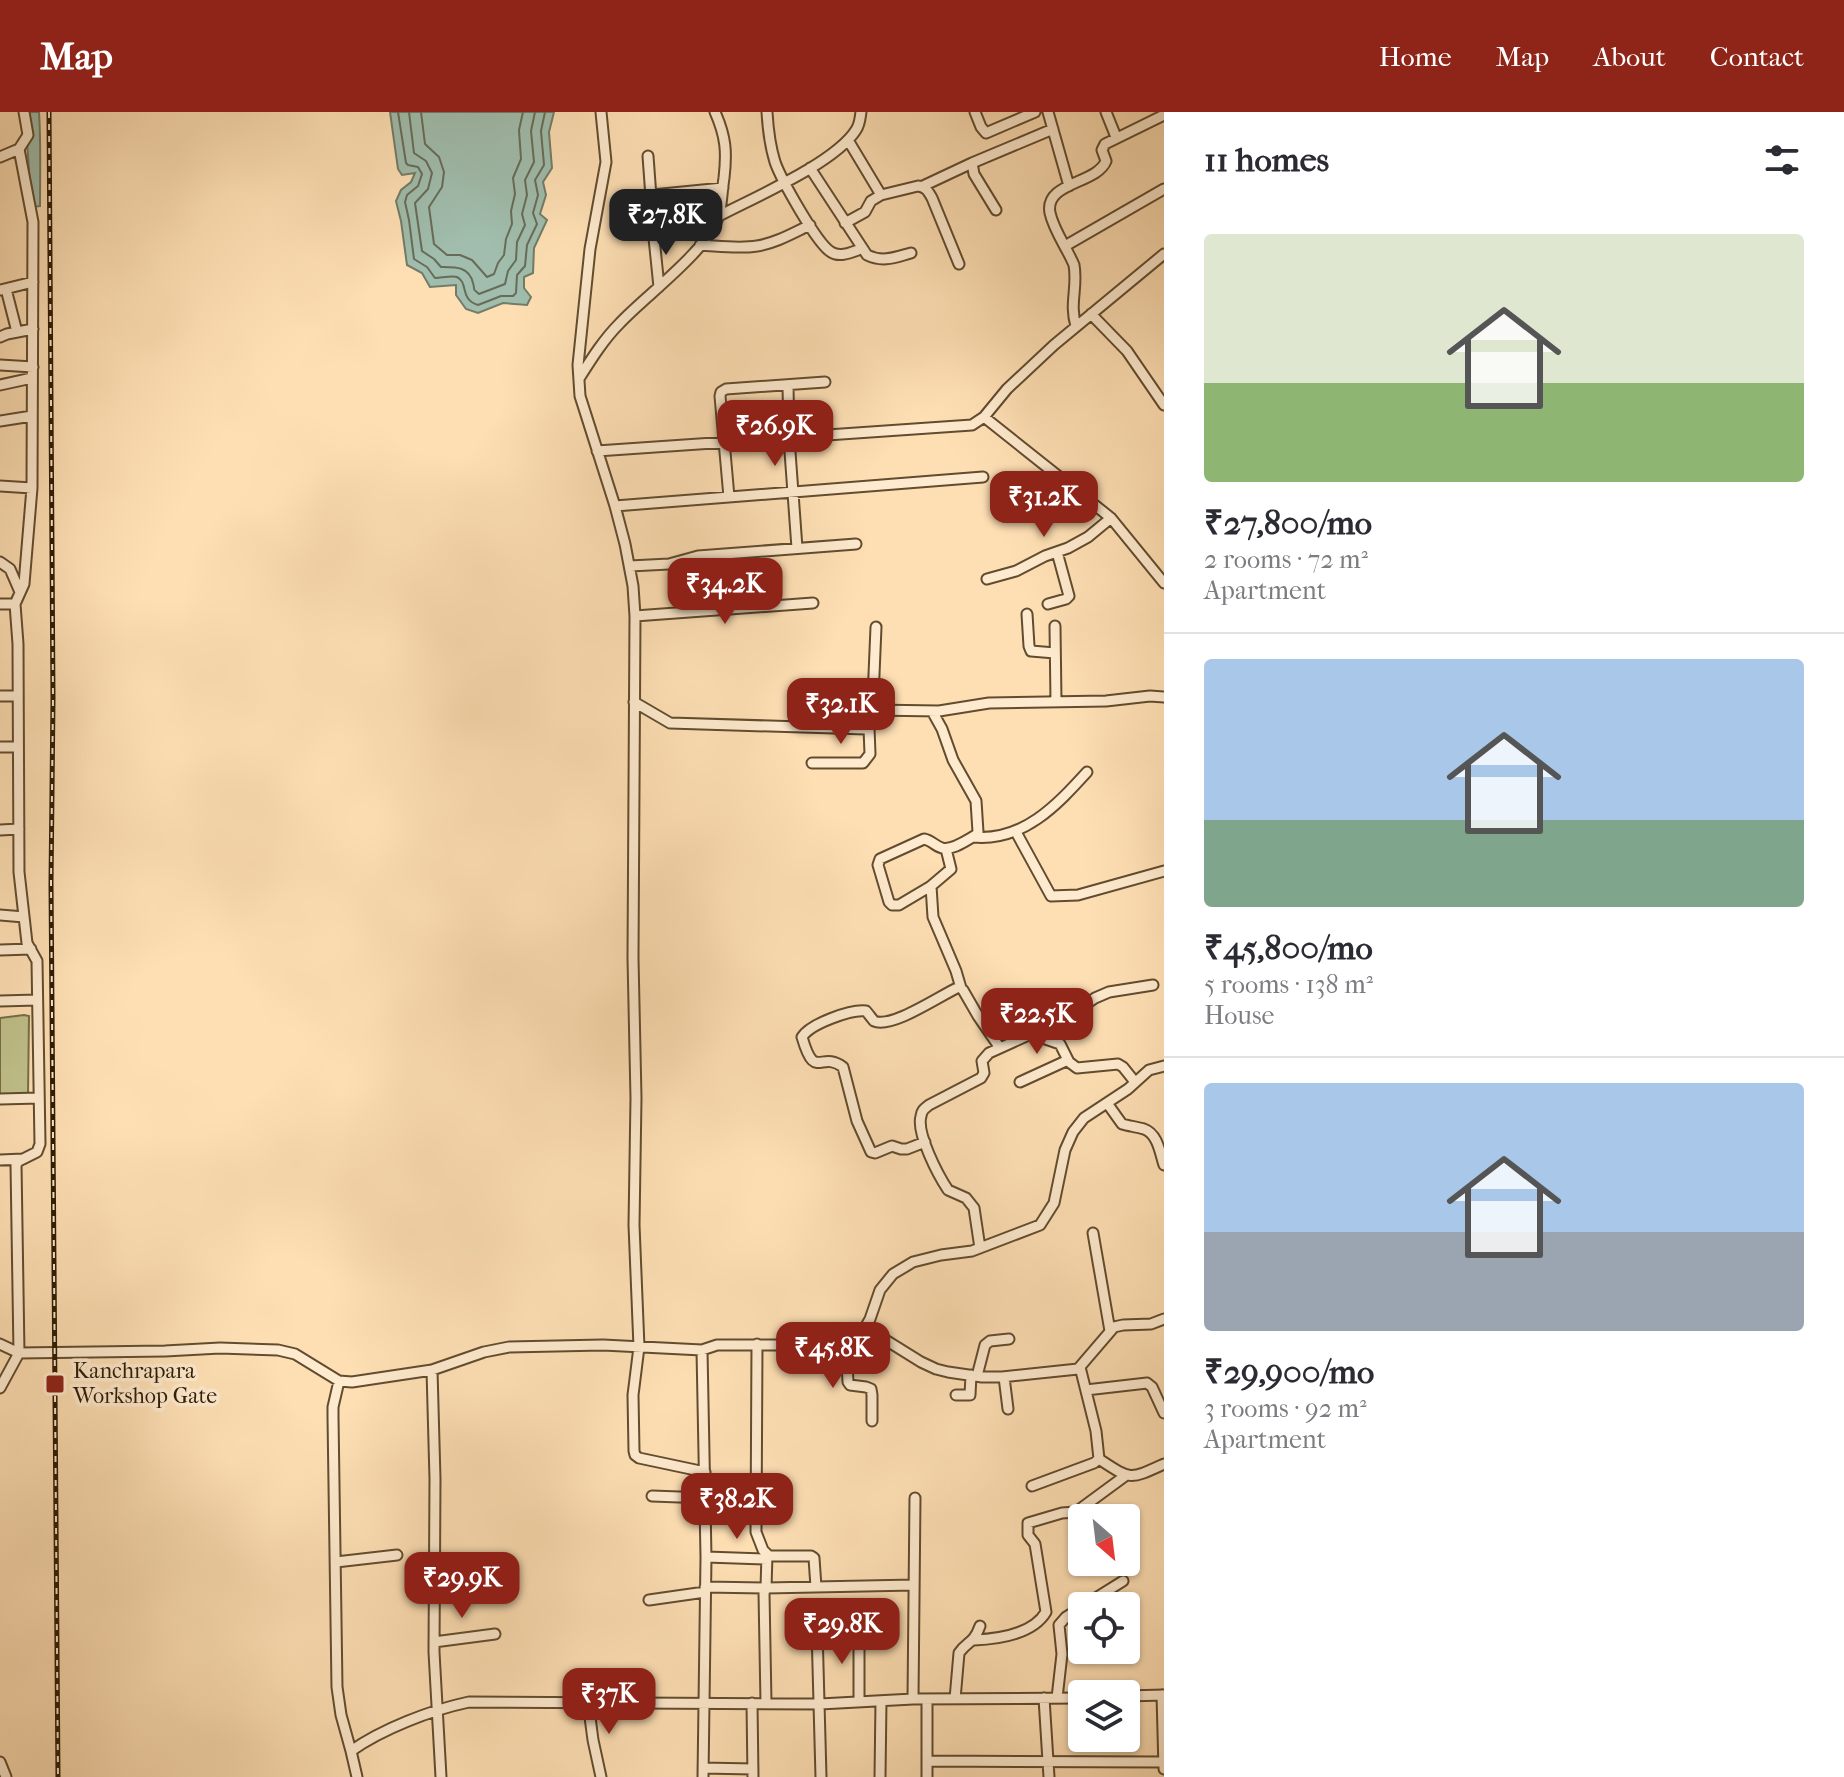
<!DOCTYPE html>
<html lang="en">
<head>
<meta charset="utf-8">
<style>
	body { margin:0; font-family:"IM FELL French Canon",serif; background:#f7f7f7; color:#2b2b33; height:100vh; display:flex; flex-direction:column; font-size:30px; white-space:nowrap }
	* { box-sizing:border-box; margin:0 }
	p { font-size:26px; color:#7c7c81 }
	.icon { flex:none; width:44px; height:44px; fill:none; stroke:currentColor; stroke-width:2; stroke-linecap:round; stroke-linejoin:round }
	.map { position:relative; flex:1; overflow:hidden }
	.sheet { display:flex; flex-direction:column; background:#fff; width:680px }
	.sheet>* { flex:none }
	.needle { width:52px; rotate:152deg }
	.tools { position:absolute; left:1068px; top:1392px; display:grid; gap:16px }
	.tools a { display:grid; place-items:center; width:72px; height:72px; border-radius:8px; background:#fff; box-shadow:0 2px 6px #0004; font-size:40px }
	.price { position:absolute; translate:-50% -68px; padding:0 18px; border-radius:16px; background:#8f2418; color:#fff; font-size:26px; line-height:52px; filter:drop-shadow(0 2px 4px #0008) }
	.price::after { content:''; position:absolute; left:50%; top:48px; width:24px; height:18px; margin-left:-12px; background:inherit; clip-path:polygon(0 0,100% 0,50% 100%) }
	.price.active { background:#222; color:#fff }
	ul { padding:0; list-style:none }
	li { display:grid; align-content:center; gap:16px; height:424px; padding:0 40px }
	li+li { border-top:2px solid #e1e1e2 }
	li span { display:grid; place-items:center; height:248px; border-radius:8px; color:#555 }
	li>.icon { margin-inline-start:auto }
	span .icon { width:144px; height:144px; fill:#fffc; stroke-width:1 }
	li b { font-size:34px }
	h2 { display:flex; justify-content:space-between; align-items:center; height:96px; padding:0 40px; font-size:34px }
	header { display:flex; align-items:center; gap:48px; box-sizing:border-box; height:112px; padding:0 40px; background:#8f2418; color:#fff }
	header strong { font-size:38px }
	nav { display:flex; gap:44px; margin-inline-start:auto; font-size:28px }
	main { display:flex; flex:1; min-height:0 }
	.map>svg:first-child { display:block }
</style>
</head>
<body>
<header>
<strong>Map</strong>
<nav><a>Home</a><a>Map</a><a>About</a><a>Contact</a></nav>
</header>
<main>
<div class="map">
<svg width="1164" height="1665" viewBox="0 0 1164 1665">
	<rect width="100%" height="100%" fill="#fedfb4"/>
	<filter id="stains"><feTurbulence type="fractalNoise" baseFrequency=".0025" numOctaves="4"/><feColorMatrix values="0 0 0 0 .2 0 0 0 0 .09 0 0 0 0 .02 0 0 0 .5 -.17"/></filter>
	<radialGradient id="worn" r=".72"><stop offset=".6" stop-color="#630" stop-opacity="0"/><stop offset="1" stop-color="#630" stop-opacity=".3"/></radialGradient>
	<path fill="#c0c18c" stroke="#776e48" stroke-width="2" d="M24 903 29 904 28 983 0 987V906Z"/>
	<path fill="#a0bdad" stroke="#727c69" stroke-width="2" d="M23 0H39C41 31 40 63 40 94L32 95C28 63 29 31 23 0Z
		M390 0H554L549 20 552 56 543 70 546 83 540 102 547 108 534 136 533 161 524 165V176L531 185 527 193 503 191 478 201 466 197 456 183V173L430 175 422 161 407 153 401 109 396 89 401 78 411 70 415 61 402 63 398 57Z"/>
	<g fill="none" stroke-linecap="round" stroke-linejoin="round">
		<path stroke="#676c58" stroke-width="2" d="M398 0 406 51 408 53 418 55 422 62 418 74 407 83 405 90 409 108 414 147 427 155 435 166C441 166 452 163 457 165 469 171 459 187 478 193L501 184H513L516 181 517 163 525 154 527 133 537 112 533 101 538 83 535 68 544 53 541 19 545 0
			M409 0 414 41 426 49 432 61 428 77 415 91 422 139 434 147 441 155C455 155 469 154 473 171 476 181 471 175 479 182L505 172 508 159 516 148 517 130 525 113 522 102 527 83 525 68 534 50 531 19 535 0
			M421 0 425 32 439 45 444 60 442 75 429 95 434 132 447 143H460L472 148 487 165 494 162 498 151 504 143 506 127 512 112 511 99 515 82 513 66 521 47 519 18 523 0"/>
		<defs>
			<path id="minor" d="M601 0 606 50 590 137 578 253 580 284 615 394 625 432 633 474 635 504 633 846 636 986 634 1113 639 1235 633 1283 634 1339 635 1343 639 1346 705 1360
				M767 0C768 17 770 34 775 50 781 67 817 132 831 140 840 146 852 140 861 137
				M975 0 981 15 986 21 1035 0
				M1048 0 1069 74
				M1106 0 1116 25
				M848 28 881 83
				M648 44 654 126 659 175
				M0 45 19 37
				M972 51 974 62 996 98
				M810 56 867 143C883 151 896 145 911 141
				M923 74 972 51 1053 17
				M652 83 723 76
				M719 104C755 85 835 51 856 18 860 12 860 6 861 0
				M845 111 865 100 871 89 881 83 918 74C926 75 928 79 932 86L959 152
				M700 133C719 134 738 137 757 134 776 131 793 121 810 113
				M1065 134 1164 77
				M6 177 17 220
				M1 178 33 170
				M1091 202 1127 239 1164 293
				M1076 214C1069 192 1078 175 1074 153 1067 136 1054 119 1050 101 1044 70 1097 72 1106 49L1102 38 1105 32 1164 3
				M0 225 7 222 33 217
				M0 253 33 255
				M580 265C592 246 604 227 620 211 646 183 708 139 719 103 722 91 722 78 724 66 727 40 726 25 715 0
				M0 273 32 266
				M788 274 789 326 797 436
				M984 305 1111 406 1164 471
				M0 309 32 304
				M597 339 972 313 984 305 1007 277 1054 233 1164 142
				M0 374 32 376
				M729 385 720 284 721 280 726 277 825 270
				M615 394 983 365
				M0 450 10 457 20 480
				M630 454 669 452 698 444 856 432
				M987 467 1016 459 1045 444 1068 436 1088 425 1111 406
				M0 492H15
				M1048 492 1066 487 1069 484 1057 440
				M1027 502 1029 534 1031 539 1055 541
				M635 504 813 491
				M1055 514 1056 590
				M0 584H18
				M634 590 670 611 866 617 872 610 876 515
				M873 598 939 599 989 591 1106 589 1150 584 1164 585
				M0 635H18
				M812 651H863L870 642 869 616
				M0 718 19 717
				M1016 720 1051 784 1078 783 1164 759
				M973 725C1023 730 1057 693 1087 660
				M946 737 951 757 931 774 933 805 956 859 961 876
				M931 774 899 793H892L889 790 878 753 880 747 924 727C931 728 935 734 942 736 952 739 967 728 976 723L978 720 976 689 953 648 942 617 932 599
				M0 803 24 805
				M0 838 31 837
				M0 889 37 888
				M1031 922 1060 932 1069 950 1077 956 1118 952 1123 955 1135 970
				M1020 970 1068 948
				M0 987 39 986
				M1107 991 1122 1012C1129 1014 1137 1015 1144 1017 1158 1022 1160 1041 1164 1053
				M925 1030 907 1037H901L892 1034 875 1041 871 1040 857 1009 843 955C820 938 815 970 802 925 810 912 851 897 866 899 867 900 873 908 874 909 892 917 941 883 959 875L963 878 978 904 1000 936
				M0 1048 23 1047
				M1093 1121 1110 1219
				M980 1136 974 1096 966 1086 948 1078C938 1063 916 1021 921 1004 922 998 924 997 929 993L981 966 984 961 982 949 989 941 1066 906 1095 886 1109 880 1153 873
				M862 1221 884 1227 921 1250 936 1257 948 1260 982 1265H1002L1078 1257 1114 1215 1123 1213 1151 1212 1164 1207
				M0 1232 19 1241 165 1239 220 1236 278 1238 295 1242 339 1269 352 1270 432 1258 484 1240 509 1235 603 1233 702 1238 706 1445 703 1665
				M757 1232 756 1420 763 1438 769 1444H811L814 1446 816 1475
				M846 1232 848 1270 850 1273 866 1275 871 1277 872 1283V1309
				M702 1238 717 1233H801L833 1236 846 1232 862 1221 870 1207 880 1178 893 1162 913 1150 941 1143 972 1139 1040 1113 1054 1091 1065 1038 1073 1020 1084 1006 1128 977 1149 958 1164 954
				M432 1258 435 1367 434 1540 441 1665
				M977 1264 985 1233 990 1229 1009 1227
				M1004 1265 1008 1297
				M339 1269 333 1295V1305L337 1575 341 1603 351 1639
				M0 1276 19 1241 16 1052 19 1049 37 1040 40 1032 37 849 27 831 19 760 18 532 15 492 24 472 32 376 33 110 19 37 28 23 24 0
				M1086 1278 1147 1271 1152 1275 1164 1301
				M956 1283H970L971 1263
				M1099 1347C1131 1368 1129 1368 1164 1352
				M1032 1374 1094 1351 1099 1347 1096 1319 1080 1255
				M652 1384 706 1386
				M706 1445 767 1447
				M336 1450 397 1443
				M705 1475 766 1476 767 1442
				M649 1488 705 1480
				M1083 1494 1123 1469
				M817 1517 821 1665
				M974 1528C998 1527 1033 1522 1046 1500L1035 1432 1028 1423V1411L1062 1401 1076 1400 1125 1364
				M434 1530 495 1522
				M1120 1538 1121 1541
				M1162 1583 1164 1657
				M1126 1584 1164 1583
				M1044 1586 1049 1665
				M1057 1586 1062 1542 1059 1513 1066 1505 1082 1495
				M913 1587 915 1386
				M955 1587 959 1541C968 1528 973 1533 980 1514
				M588 1590 593 1628 601 1665
				M859 1590V1518
				M752 1591 753 1665
				M766 1591 764 1481 766 1476 914 1473
				M927 1649 1164 1650
				M0 1650 6 1665
				M703 1656 753 1657
				M357 1665 351 1639C382 1617 431 1598 469 1590L820 1592 913 1587 1082 1586
				M880 1665 881 1589
				M927 1665V1587"/>
		</defs>
		<use href="#minor" stroke="#624c2f" stroke-width="13"/>
		<use href="#minor" stroke="#feeace" stroke-width="9"/>
		<defs>
			<path id="rail" d="M49 0 53 587 51 771 58 1665"/>
		</defs>
		<use href="#rail" stroke="#2e1b03" stroke-width="5"/>
		<use href="#rail" stroke="#feeace" stroke-width="2" stroke-dasharray="6" stroke-linecap="butt"/>
	</g>
	<rect fill="#8f2418" stroke="#feeace" stroke-width="3" x="45" y="1262" width="20" height="20" rx="4"/>
	<g text-anchor="middle" dominant-baseline="central" stroke-width="7" stroke-linejoin="round" paint-order="stroke">
		<g font-size="22" fill="#2e1b03" stroke="#feeace" text-anchor="start">
			<text x="73" y="1259">Kanchrapara<tspan x="73" dy="25">Workshop Gate</tspan></text>
		</g>
	</g>
	<rect width="100%" height="100%" filter="url(#stains)"/>
	<rect width="100%" height="100%" fill="url(#worn)"/>
</svg>
<div class="tools">
<a><svg class="needle" viewBox="-14 -14 28 28"><path d="M0-13l5 13h-10z" fill="#e53935"/><path d="M0 13l5-13h-10z" fill="#7c7c81"/></svg></a>
<a><svg class="icon" aria-label="locate" viewBox="0 0 24 24"><circle cx="12" cy="12" r="6"/><path d="M12 2v4M12 18v4M2 12h4M18 12h4"/></svg></a>
<a><svg class="icon" aria-label="layers" viewBox="0 0 24 24"><path d="M12 4l9 5-9 5-9-5zM3 14l9 5 9-5"/></svg></a>
</div>
<b class="price active" style="left:666px;top:145px">₹27.8K</b>
<b class="price" style="left:775px;top:356px">₹26.9K</b>
<b class="price" style="left:1044px;top:427px">₹31.2K</b>
<b class="price" style="left:725px;top:514px">₹34.2K</b>
<b class="price" style="left:841px;top:634px">₹32.1K</b>
<b class="price" style="left:1037px;top:944px">₹22.5K</b>
<b class="price" style="left:833px;top:1278px">₹45.8K</b>
<b class="price" style="left:737px;top:1429px">₹38.2K</b>
<b class="price" style="left:462px;top:1508px">₹29.9K</b>
<b class="price" style="left:842px;top:1554px">₹29.8K</b>
<b class="price" style="left:609px;top:1624px">₹37K</b>
</div>
<section class="sheet">
<h2>11 homes<svg class="icon" aria-label="filters" viewBox="0 0 24 24"><path d="M4 7h16M4 17h16"/><circle cx="9" cy="7" r="2"/><circle cx="15" cy="17" r="2"/></svg></h2>
<ul>
<li><span style="background:linear-gradient(#dfe7d0 60%,#8fb573 0)"><svg class="icon" aria-label="home" viewBox="0 0 24 24"><path d="M3 11l9-7 9 7M6 9v11h12V9"/></svg></span><div><b>₹27,800/mo</b><p>2 rooms · 72 m²</p><p>Apartment</p></div></li>
<li><span style="background:linear-gradient(#a9c7e8 65%,#7fa58c 0)"><svg class="icon" aria-label="home" viewBox="0 0 24 24"><path d="M3 11l9-7 9 7M6 9v11h12V9"/></svg></span><div><b>₹45,800/mo</b><p>5 rooms · 138 m²</p><p>House</p></div></li>
<li><span style="background:linear-gradient(#a9c7e8 60%,#9aa5b1 0)"><svg class="icon" aria-label="home" viewBox="0 0 24 24"><path d="M3 11l9-7 9 7M6 9v11h12V9"/></svg></span><div><b>₹29,900/mo</b><p>3 rooms · 92 m²</p><p>Apartment</p></div></li>
</ul>
</section>
</main>
</body>
</html>
